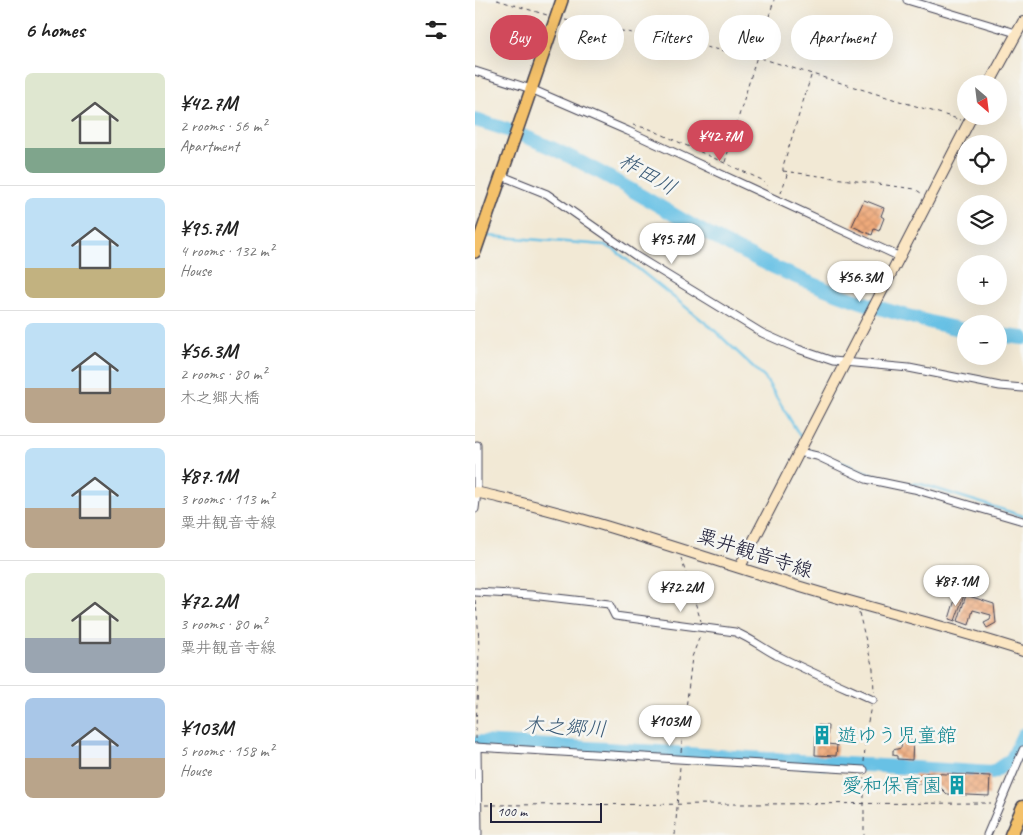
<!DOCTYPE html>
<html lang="en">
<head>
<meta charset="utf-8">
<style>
	body { margin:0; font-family:Caveat,"Klee One",sans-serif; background:#f6f6f6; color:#222; height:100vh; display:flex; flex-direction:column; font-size:19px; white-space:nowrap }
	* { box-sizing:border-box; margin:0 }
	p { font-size:16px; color:#767676 }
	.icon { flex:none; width:28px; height:28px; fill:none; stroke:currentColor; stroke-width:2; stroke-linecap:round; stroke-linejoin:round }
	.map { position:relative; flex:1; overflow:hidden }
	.details { display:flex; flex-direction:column; background:#fff; width:475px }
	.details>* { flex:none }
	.top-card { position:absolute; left:15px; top:15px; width:458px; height:45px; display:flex; gap:10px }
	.needle { width:32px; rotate:152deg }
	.fabs { position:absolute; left:482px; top:75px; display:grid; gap:10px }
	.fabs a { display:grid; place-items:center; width:50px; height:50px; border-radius:50%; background:#fff; box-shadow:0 5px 20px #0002; font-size:25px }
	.scale { position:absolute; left:15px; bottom:12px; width:112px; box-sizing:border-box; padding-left:5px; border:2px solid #22223b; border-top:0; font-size:14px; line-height:18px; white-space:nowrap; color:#22223b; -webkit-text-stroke:4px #f6f6f2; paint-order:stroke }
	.price { position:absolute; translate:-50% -42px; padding:0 11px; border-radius:18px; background:#fff; color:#222; font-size:16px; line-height:32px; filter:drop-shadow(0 1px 2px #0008) }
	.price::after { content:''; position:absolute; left:50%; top:30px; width:15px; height:11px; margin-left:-8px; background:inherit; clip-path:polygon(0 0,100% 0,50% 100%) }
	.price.on { background:#d1495b; color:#fff }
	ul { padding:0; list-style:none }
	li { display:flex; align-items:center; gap:15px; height:125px; padding:0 25px }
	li+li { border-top:1px solid #e0e0e0 }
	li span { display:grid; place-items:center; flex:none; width:140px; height:100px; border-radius:8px; color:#555 }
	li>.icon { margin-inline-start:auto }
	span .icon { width:60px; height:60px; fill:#fffc; stroke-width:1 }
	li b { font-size:21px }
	h2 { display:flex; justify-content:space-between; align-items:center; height:60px; padding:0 25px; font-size:21px }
	.tag { padding:0 18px; border-radius:22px; background:#fff; box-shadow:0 5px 20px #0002; font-size:18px; line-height:45px }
	.tag.on { background:#d1495b; color:#fff }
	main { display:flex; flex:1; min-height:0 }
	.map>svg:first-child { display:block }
</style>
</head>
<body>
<main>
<section class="details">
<h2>6 homes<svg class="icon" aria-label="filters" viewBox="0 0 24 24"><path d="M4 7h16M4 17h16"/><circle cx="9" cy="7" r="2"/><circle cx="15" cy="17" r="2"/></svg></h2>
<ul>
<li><span style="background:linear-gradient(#dfe7d0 75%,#7fa58c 0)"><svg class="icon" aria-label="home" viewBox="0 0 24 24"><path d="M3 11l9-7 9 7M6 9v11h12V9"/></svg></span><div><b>¥42.7M</b><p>2 rooms · 56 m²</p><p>Apartment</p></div></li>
<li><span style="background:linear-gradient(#bfe0f5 70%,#c2b280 0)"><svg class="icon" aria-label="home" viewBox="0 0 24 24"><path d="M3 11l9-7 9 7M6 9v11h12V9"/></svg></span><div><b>¥95.7M</b><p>4 rooms · 132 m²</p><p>House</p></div></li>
<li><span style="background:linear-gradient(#bfe0f5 65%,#b9a48a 0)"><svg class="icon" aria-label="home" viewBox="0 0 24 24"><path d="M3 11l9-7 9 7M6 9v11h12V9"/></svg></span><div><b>¥56.3M</b><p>2 rooms · 80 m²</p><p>木之郷大橋</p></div></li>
<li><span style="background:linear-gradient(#bfe0f5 60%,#b9a48a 0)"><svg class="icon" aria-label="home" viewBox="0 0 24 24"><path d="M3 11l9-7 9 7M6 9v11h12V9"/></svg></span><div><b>¥87.1M</b><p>3 rooms · 113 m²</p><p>粟井観音寺線</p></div></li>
<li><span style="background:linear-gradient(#dfe7d0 65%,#9aa5b1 0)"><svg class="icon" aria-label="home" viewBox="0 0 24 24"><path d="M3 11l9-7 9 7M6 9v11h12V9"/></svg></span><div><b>¥72.2M</b><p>3 rooms · 80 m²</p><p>粟井観音寺線</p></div></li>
<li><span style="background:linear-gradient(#a9c7e8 60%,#b9a48a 0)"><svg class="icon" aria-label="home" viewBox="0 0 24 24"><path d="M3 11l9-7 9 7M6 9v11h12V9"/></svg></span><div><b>¥103M</b><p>5 rooms · 158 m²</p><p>House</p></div></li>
</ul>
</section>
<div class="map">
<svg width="548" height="835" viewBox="0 0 548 835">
	<defs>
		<pattern id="building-cross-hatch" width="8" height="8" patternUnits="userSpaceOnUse" patternTransform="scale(1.25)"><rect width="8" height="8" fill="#efaa7b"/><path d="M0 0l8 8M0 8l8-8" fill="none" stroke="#cd926b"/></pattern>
	</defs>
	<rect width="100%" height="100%" fill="#f6f6f2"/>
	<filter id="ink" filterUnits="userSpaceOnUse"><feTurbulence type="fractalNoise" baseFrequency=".02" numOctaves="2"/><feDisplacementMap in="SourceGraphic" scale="10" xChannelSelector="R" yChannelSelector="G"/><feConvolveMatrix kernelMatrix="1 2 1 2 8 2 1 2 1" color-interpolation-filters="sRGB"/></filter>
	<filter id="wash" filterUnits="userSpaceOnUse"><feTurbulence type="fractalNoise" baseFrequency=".0096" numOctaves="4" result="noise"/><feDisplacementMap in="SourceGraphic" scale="20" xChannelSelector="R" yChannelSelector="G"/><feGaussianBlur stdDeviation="1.12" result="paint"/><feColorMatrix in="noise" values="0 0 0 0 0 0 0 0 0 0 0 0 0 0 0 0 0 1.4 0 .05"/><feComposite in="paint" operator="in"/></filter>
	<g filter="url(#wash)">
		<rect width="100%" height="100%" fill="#f2e9d5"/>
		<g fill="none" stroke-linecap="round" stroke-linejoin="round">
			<path stroke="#67c1e5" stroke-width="2.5" d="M12 236 130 245 141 251 238 329 290 378 325 436
				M333 450 413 480
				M428 483 446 484 548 516"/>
			<path stroke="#67c1e5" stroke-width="14" d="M0 120C80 141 149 186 220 227 288 265 361 297 436 317 454 322 473 327 491 330
				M524 335 548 338
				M5 742 202 753
				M212 754 387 765
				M391 765 517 773 537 759 548 735"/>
		</g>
		<g id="blocks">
			<path fill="url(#building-cross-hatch)" d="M389 200 409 208 406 216 409 218 404 231 399 229 397 235 377 226Z
				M482 593 489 595 480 621 474 619Z
				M491 595 519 604 521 623 512 628 509 623 515 620 516 615 498 610 494 625 483 621Z
				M341 725 353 726 352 744 362 745 361 756 340 755Z
				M427 740 438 741 437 760 422 759V756L418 755V750L426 748Z
				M451 773 515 776 514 796 472 794 465 787 439 783V775L450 776Z"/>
		</g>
	</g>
	<g filter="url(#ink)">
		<use href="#blocks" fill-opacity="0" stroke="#414052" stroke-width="1"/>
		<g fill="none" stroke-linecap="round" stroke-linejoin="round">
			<defs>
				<path id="street" d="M432 0 541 33
					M0 71 56 89 153 131 423 256
					M27 176 72 194 161 256 238 303 287 333 323 349 358 361 434 368 525 386 548 388
					M324 452 342 456 391 479 439 489 548 521
					M0 509 2 492V445
					M0 592 56 595 134 604 140 616 260 632C277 639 286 647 301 655 333 671 365 685 398 700
					M0 747 389 770
					M2 747 3 835
					M512 835 548 750"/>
				<path id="secondary" d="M514 84 548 22
					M0 492C108 515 210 552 316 584 393 608 471 626 548 651
					M265 567 497 116"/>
				<path id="primary" d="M0 252 87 0"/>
				<path id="highway" d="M536 835 548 807"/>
			</defs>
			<use href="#street" stroke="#414052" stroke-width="9"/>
			<use href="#secondary" stroke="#414052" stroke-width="12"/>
			<use href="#primary" stroke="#414052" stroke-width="14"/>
			<use href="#highway" stroke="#414052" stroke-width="15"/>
			<path stroke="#414052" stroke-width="1" stroke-dasharray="4 4" stroke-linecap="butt" d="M22 0 72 15
				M90 20 282 57 486 120
				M158 125 175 129 287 180 294 187
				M250 162 299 0
				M308 171 440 189 446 193
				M306 193 312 175 308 171V166L337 73
				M206 558 226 621
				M0 600C8 647 1 692 1 739
				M384 613 398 669 399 692
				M206 752 217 657 225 636
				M389 762 391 732 396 706
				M389 778V835
				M10 805 516 803
				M200 835 205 766"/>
			<use href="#street" stroke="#fff" stroke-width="7"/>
			<use href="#secondary" stroke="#fbe6c3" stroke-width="10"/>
			<use href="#primary" stroke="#f4c16a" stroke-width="11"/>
			<use href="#highway" stroke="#f4c16a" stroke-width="12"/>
		</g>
	</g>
	<defs>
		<symbol id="building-bare" viewBox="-9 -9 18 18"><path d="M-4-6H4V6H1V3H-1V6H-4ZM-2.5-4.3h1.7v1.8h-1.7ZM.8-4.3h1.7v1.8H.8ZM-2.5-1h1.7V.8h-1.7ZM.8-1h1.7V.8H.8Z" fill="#0f9aa8" stroke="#f6f6f2" stroke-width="2.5" paint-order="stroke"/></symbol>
	</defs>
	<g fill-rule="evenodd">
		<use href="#building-bare" x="333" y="721" width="28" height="28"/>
		<use href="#building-bare" x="468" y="771" width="28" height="28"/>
	</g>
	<g text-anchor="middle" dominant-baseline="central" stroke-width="5" stroke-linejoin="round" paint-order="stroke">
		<g font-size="20" fill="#22223b" stroke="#f6f6f2">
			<text transform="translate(280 553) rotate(18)">粟井観音寺線</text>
		</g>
		<g font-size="20" fill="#0d838f" stroke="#f6f6f2" text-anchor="start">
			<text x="362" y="735">遊ゆう児童館</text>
			<text x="467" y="785" text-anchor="end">愛和保育園</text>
		</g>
		<g font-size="21" font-style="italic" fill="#3a5a76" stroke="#f6f6f2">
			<text transform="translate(173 174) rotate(30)">柞田川</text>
			<text transform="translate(90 727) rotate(3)">木之郷川</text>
		</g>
	</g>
</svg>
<div class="fabs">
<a><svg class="needle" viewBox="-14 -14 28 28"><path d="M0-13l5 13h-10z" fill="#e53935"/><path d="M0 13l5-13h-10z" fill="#767676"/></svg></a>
<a><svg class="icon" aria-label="locate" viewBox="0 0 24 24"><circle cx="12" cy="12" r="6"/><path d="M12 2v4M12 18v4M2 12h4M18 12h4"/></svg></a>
<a><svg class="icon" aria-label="layers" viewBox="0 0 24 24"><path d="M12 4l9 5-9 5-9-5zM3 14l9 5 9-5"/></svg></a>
<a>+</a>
<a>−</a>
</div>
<div class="scale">100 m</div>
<b class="price on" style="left:245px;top:162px">¥42.7M</b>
<b class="price" style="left:197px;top:265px">¥95.7M</b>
<b class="price" style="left:385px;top:303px">¥56.3M</b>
<b class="price" style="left:481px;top:607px">¥87.1M</b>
<b class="price" style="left:206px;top:613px">¥72.2M</b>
<b class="price" style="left:195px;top:747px">¥103M</b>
<div class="top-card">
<a class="tag on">Buy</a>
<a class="tag">Rent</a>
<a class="tag">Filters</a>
<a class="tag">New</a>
<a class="tag">Apartment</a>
</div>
</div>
</main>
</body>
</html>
